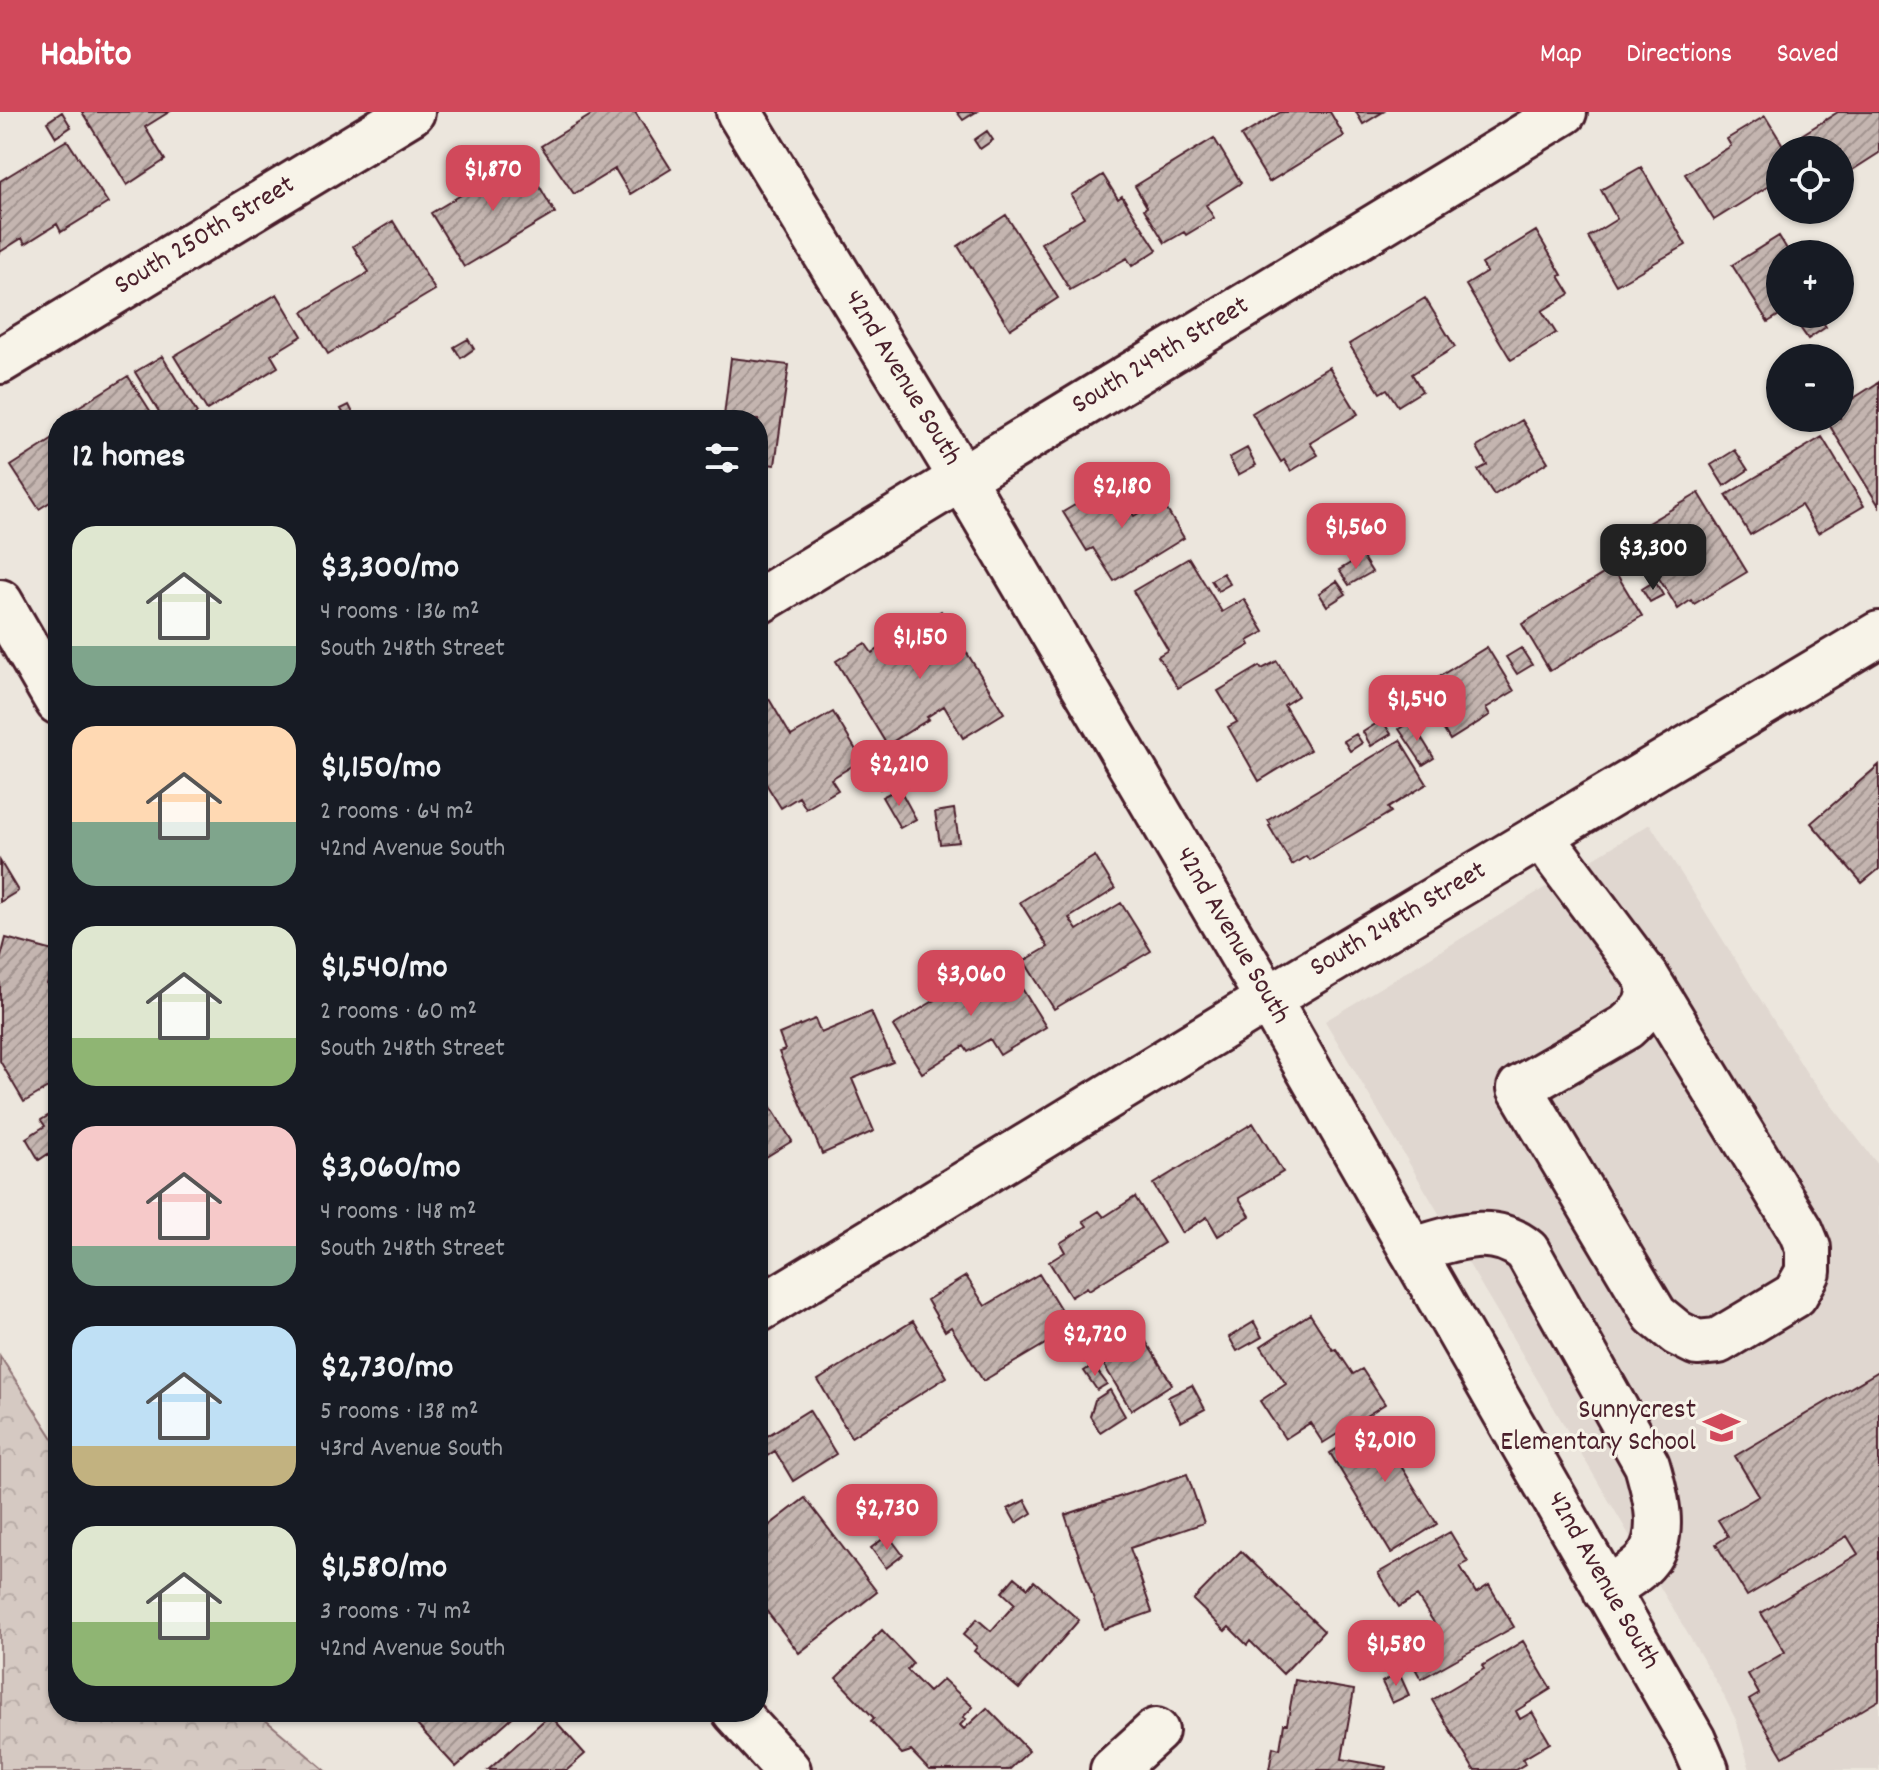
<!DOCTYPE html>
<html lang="en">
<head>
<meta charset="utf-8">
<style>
	body { margin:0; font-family:Dekko,sans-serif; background:#242831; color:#f1f3f6; height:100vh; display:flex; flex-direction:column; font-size:30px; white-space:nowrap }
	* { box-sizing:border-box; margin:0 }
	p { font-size:26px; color:#9ea1a6 }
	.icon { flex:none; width:44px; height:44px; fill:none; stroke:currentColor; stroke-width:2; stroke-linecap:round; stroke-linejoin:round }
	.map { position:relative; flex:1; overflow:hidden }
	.sheet { position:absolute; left:48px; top:298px; width:720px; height:1312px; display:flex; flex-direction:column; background:#171b24; border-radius:32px; box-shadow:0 2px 6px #0004 }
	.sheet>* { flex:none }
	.fabs { position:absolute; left:1766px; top:24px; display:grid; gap:16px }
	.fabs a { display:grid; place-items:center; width:88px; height:88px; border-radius:50%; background:#171b24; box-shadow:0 2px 6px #0004; font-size:40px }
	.price { position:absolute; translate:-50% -68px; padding:0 18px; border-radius:16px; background:#d1495b; color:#fff; font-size:26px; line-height:52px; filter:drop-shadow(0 2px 4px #0008) }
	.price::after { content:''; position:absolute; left:50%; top:48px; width:24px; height:18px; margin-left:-12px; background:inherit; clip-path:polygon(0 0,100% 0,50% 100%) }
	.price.active { background:#222; color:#fff }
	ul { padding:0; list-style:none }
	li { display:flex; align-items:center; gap:24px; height:200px; padding:0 24px }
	li span { display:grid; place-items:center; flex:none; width:224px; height:160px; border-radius:24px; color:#555 }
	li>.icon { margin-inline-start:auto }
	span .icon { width:96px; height:96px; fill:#fffc; stroke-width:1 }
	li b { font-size:34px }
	h2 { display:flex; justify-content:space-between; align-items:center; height:96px; padding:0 24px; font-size:34px }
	header { display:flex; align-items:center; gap:48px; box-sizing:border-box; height:112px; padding:0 40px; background:#d1495b; color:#fff }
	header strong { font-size:38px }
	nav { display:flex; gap:44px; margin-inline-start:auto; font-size:28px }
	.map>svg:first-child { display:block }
</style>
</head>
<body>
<header>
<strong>Habito</strong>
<nav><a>Map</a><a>Directions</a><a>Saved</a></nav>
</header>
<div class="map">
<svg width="1879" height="1658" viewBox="0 0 1879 1658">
	<defs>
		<pattern id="forest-crowns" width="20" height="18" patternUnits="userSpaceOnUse" patternTransform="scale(2)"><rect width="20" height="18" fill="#d5c9c2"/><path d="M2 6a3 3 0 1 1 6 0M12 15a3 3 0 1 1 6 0" fill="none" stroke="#b8aca7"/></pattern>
		<pattern id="building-hatch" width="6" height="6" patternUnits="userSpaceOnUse" patternTransform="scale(2)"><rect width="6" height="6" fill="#c4b5b0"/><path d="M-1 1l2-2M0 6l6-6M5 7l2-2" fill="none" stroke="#a1938f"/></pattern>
	</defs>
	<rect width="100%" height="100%" fill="#ece6dd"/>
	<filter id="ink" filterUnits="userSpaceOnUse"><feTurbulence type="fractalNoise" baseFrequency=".0125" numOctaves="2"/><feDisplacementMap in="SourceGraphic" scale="16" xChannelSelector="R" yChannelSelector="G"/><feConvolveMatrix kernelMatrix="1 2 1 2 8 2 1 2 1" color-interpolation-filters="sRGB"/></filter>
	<g filter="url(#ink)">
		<path fill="#e0d7d0" d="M1650 712 1808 963 1879 1054V1658H1750L1736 1608 1721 1578 1325 909Z"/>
		<path fill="url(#forest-crowns)" stroke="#907476" stroke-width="2" d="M0 1244 58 1334V1600H256L325 1658H0Z"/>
		<path fill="url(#building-hatch)" stroke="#4a1f2b" stroke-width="2" d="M62 0 71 15 56 25 47 10Z
			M82 0H169L145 15 165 48 127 73Z
			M596 0H635L671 57 630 82 615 57 574 82 541 34Z
			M957 0H976L963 8Z
			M1281 0H1330L1344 24 1269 70 1241 24Z
			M1356 0H1383L1363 12Z
			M1838 0H1879V41L1840 66V38H1813L1803 22Z
			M1765 4 1786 38H1780V67L1714 108 1685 62 1731 34 1727 27Z
			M987 19 993 28 980 37 974 28Z
			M1214 26 1241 71 1206 93 1214 106 1186 123 1184 120 1165 131 1144 97 1147 95 1135 74Z
			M67 28 108 91 61 120 57 112 25 132 22 126 0 140V69Z
			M523 46 555 101 464 155 431 101Z
			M1641 55 1686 133 1616 173 1588 125 1617 107 1601 78Z
			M1103 63 1118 87 1122 84 1157 138 1132 154 1127 146 1070 178 1041 131 1084 105 1071 83Z
			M1006 103 1058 186 1010 217 958 134Z
			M393 109 435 178 328 242 303 200 369 160 353 134Z
			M1536 119 1562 163 1559 164 1570 182 1542 199 1556 221 1511 248 1466 173 1487 160 1482 152Z
			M1779 124 1790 142H1780L1781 202 1768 210 1732 153Z
			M277 182 302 224 271 243 278 255 207 298 174 244Z
			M1425 186 1455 235 1412 262 1422 279 1398 294 1387 277 1380 281 1349 232Z
			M1810 202H1818L1826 215 1808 227 1797 211Z
			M468 227 474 237 461 246 454 235Z
			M162 244 197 301 186 308H164L135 260Z
			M731 246 789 253 775 353 758 351V308H706L707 301 724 304Z
			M1329 255 1358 302 1310 331 1318 343 1291 359 1284 348 1281 350 1252 301Z
			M128 264 156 308H67L64 304Z
			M1879 270V394L1825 306H1840V295Z
			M349 293 356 307 354 308H347L341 297Z
			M1522 308 1548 350 1494 383 1478 358 1487 353 1477 335Z
			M58 324V385L39 397 11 354Z
			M1822 325 1864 394 1818 421 1801 393 1750 423 1726 383Z
			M1247 336 1256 353 1238 363 1229 346Z
			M1735 338 1748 358 1724 374 1711 353Z
			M1114 370 1134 404 1161 388 1184 426 1114 469 1093 436 1087 439 1063 400Z
			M1699 381 1747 460 1694 492 1691 488 1678 497 1631 421Z
			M1362 444 1372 460 1349 473 1339 458Z
			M1189 446 1222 500 1244 487 1264 520 1248 529 1250 533 1178 576 1158 544 1168 538 1133 479Z
			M1613 456 1642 504 1550 559 1522 512Z
			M1223 461 1230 472 1218 479 1211 468Z
			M1337 469 1346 482 1327 494 1319 481Z
			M1655 469 1663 483 1650 490 1642 477Z
			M941 499 1004 601 963 626 944 594 927 605 929 607 887 633 836 549 865 531 872 541Z
			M1487 535 1514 579 1486 596 1490 603 1450 628 1419 577Z
			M1521 536 1532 553 1517 562 1506 545Z
			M1277 549 1298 584 1284 593 1310 638 1259 669 1228 615 1237 610 1218 579 1260 554 1262 557Z
			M769 587 791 624 833 600 862 648 831 667 838 678 806 697 799 685 781 696 758 659V594Z
			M1408 591 1415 603 1401 612 1394 599Z
			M1382 608 1391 622 1371 634 1363 620Z
			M1411 609 1434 646 1423 653 1399 617Z
			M1356 622 1362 631 1350 639 1344 629Z
			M1400 628 1427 672 1388 696 1391 700 1309 748 1306 744 1292 753 1269 714 1271 713 1268 708Z
			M877 638 895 668 880 677 862 647Z
			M1879 653V757L1862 771 1811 711Z
			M899 676 916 707 900 716 882 685Z
			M954 697 959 730 940 732 935 700Z
			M1095 744 1115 777 1069 806 1077 818 1121 791 1151 839 1054 897 1024 849 1048 835 1020 790Z
			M0 749 18 779 0 790Z
			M6 826 57 840 47 872 58 890V970L24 990 0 949V849Z
			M1003 846 1046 915 1000 943 990 927 968 940 964 934 922 961 893 914Z
			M871 900 893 950 852 967 874 1019 822 1042 779 940 785 938 779 922 815 907 821 921Z
			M759 976 792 1029 758 1050V977Z
			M58 998V1058L48 1042 39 1048 26 1026 45 1014 41 1008Z
			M1253 1011 1283 1060 1239 1086 1250 1104 1218 1124 1207 1105 1182 1121 1153 1072Z
			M1135 1085 1164 1131 1089 1178 1087 1175 1071 1185 1049 1150 1065 1140 1060 1131 1087 1114 1083 1109 1099 1099 1104 1105Z
			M1039 1162 1072 1216 983 1269 951 1215 945 1219 927 1188 966 1164 985 1194Z
			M1310 1202 1333 1238 1336 1237 1353 1262 1362 1257 1385 1292 1323 1331 1310 1311 1285 1327 1260 1289 1286 1272 1261 1234Z
			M913 1209 947 1265 851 1325 818 1268Z
			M1254 1210 1262 1225 1237 1239 1229 1225Z
			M1145 1228 1172 1272 1131 1298 1104 1253Z
			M1093 1253 1107 1272 1097 1278 1084 1259Z
			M1879 1259V1588L1783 1645 1749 1588 1759 1582 1748 1562 1785 1540 1761 1501 1858 1442 1847 1424 1747 1484 1716 1432 1728 1424 1718 1408 1759 1384 1735 1344Z
			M1192 1273 1205 1297 1181 1310 1168 1285Z
			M1110 1278 1125 1304 1100 1320 1090 1304 1095 1288Z
			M809 1298 836 1342 793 1369 775 1339 758 1350V1309L767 1324Z
			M1389 1304 1414 1346 1401 1354 1437 1412 1391 1441 1330 1341Z
			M1187 1362 1204 1411 1130 1436 1152 1500 1104 1517 1065 1403Z
			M805 1386 877 1480 799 1541 758 1488V1422Z
			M1025 1388 1032 1401 1016 1411 1008 1397Z
			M1450 1420 1468 1450 1460 1454 1476 1481 1489 1473 1514 1515 1421 1567 1412 1551 1410 1534 1438 1517 1417 1484 1399 1495 1378 1461Z
			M888 1423 903 1443 886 1456 871 1436Z
			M1241 1439 1324 1519 1283 1562 1250 1529 1247 1533 1229 1515 1225 1519 1193 1488Z
			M1015 1465 1028 1476 1034 1469 1079 1508 1019 1577 974 1539 977 1535 963 1523 977 1507 991 1519 1015 1492 1002 1480Z
			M882 1518 913 1551 907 1558 929 1580 943 1567 973 1595 963 1605 966 1607 960 1613 964 1617 987 1596 1029 1639 1009 1658H929L911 1639 902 1642 871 1609 874 1606 836 1566 874 1529 873 1527Z
			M1523 1529 1551 1577 1516 1599 1520 1607 1532 1600 1550 1631 1523 1647 1525 1652 1515 1658H1474L1432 1588 1484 1557 1482 1554Z
			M1399 1561 1409 1583 1392 1591 1382 1570Z
			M1295 1568 1354 1578 1342 1647 1386 1655 1385 1658H1269L1273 1635 1280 1637 1284 1612H1287Z
			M405 1600H518L456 1655Z
			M550 1603 585 1642 567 1658H488Z"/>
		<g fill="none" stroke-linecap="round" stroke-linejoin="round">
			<defs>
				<g id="minor">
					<path id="s1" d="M739 0 961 365 1268 887 1693 1628 1706 1658"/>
					<path id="s2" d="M0 249 412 0"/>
					<path d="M0 490 58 590"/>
					<path id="s3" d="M758 490 1564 0"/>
					<path d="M1541 724 1647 866 1801 1119 1808 1136V1160L1795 1183 1718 1229 1697 1231 1677 1221 1655 1203 1520 976 1626 915C1643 900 1653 890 1647 866"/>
					<path d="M1412 1138C1451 1128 1492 1109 1527 1139L1647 1353C1655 1381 1667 1422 1647 1447 1637 1460 1619 1469 1606 1479"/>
					<path id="s4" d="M758 1198 1268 887 1879 522"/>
					<path d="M735 1600 788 1658"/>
					<path d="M1113 1658 1156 1619"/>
				</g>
			</defs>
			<use href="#minor" stroke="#4a1f2b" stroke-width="50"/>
			<use href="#minor" stroke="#f7f3e8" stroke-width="44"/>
		</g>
	</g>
	<defs>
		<symbol id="school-bare" viewBox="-9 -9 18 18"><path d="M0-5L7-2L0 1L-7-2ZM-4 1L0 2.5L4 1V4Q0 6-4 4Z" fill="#d1495b" stroke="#f7f3e8" stroke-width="2.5" paint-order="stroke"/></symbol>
	</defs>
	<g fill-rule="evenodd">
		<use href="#school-bare" x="1696" y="1290" width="51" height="51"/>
	</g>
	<g text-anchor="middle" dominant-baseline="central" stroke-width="6" stroke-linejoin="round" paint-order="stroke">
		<g font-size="28" fill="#4a1f2b" stroke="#f7f3e8">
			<text stroke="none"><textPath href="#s2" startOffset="240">South 250th Street</textPath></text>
			<text stroke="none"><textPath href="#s3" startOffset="472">South 249th Street</textPath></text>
			<text stroke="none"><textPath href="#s1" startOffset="312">42nd Avenue South</textPath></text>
			<text stroke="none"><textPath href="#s4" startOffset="750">South 248th Street</textPath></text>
			<text stroke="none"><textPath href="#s1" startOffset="960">42nd Avenue South</textPath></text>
			<text stroke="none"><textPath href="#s1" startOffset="1704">42nd Avenue South</textPath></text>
		</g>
		<g font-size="28" fill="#4a1f2b" stroke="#f7f3e8" text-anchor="end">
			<text x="1696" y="1300">Sunnycrest<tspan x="1696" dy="32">Elementary School</tspan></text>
		</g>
	</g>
</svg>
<div class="fabs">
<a><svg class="icon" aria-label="locate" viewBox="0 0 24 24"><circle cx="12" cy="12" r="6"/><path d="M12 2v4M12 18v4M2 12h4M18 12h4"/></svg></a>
<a>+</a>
<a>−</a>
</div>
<b class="price" style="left:493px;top:101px">$1,870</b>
<b class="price" style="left:1122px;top:418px">$2,180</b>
<b class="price" style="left:1356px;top:459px">$1,560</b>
<b class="price active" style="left:1653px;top:480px">$3,300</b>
<b class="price" style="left:920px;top:569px">$1,150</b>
<b class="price" style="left:1417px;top:631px">$1,540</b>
<b class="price" style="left:899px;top:696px">$2,210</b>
<b class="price" style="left:971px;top:906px">$3,060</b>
<b class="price" style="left:1095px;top:1266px">$2,720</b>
<b class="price" style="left:1385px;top:1372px">$2,010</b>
<b class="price" style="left:887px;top:1440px">$2,730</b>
<b class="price" style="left:1396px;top:1576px">$1,580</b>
<section class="sheet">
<h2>12 homes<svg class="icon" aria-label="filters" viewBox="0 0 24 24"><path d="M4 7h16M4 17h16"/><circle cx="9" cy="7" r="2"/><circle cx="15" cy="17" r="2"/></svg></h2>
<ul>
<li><span style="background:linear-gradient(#dfe7d0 75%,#7fa58c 0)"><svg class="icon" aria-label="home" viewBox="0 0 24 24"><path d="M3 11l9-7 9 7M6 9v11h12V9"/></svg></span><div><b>$3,300/mo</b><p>4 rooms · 136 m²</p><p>South 248th Street</p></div></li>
<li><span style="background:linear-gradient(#ffd9b3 60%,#7fa58c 0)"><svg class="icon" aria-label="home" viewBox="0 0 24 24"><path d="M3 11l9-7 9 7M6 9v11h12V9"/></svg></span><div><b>$1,150/mo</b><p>2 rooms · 64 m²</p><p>42nd Avenue South</p></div></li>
<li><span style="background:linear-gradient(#dfe7d0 70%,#8fb573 0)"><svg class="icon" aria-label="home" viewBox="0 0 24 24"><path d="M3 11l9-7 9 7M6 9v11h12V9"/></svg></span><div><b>$1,540/mo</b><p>2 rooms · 60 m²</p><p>South 248th Street</p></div></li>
<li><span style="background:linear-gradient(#f6c9c9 75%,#7fa58c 0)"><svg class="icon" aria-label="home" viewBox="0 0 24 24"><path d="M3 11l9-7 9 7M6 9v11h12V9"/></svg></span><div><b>$3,060/mo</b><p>4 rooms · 148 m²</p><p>South 248th Street</p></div></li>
<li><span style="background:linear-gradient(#bfe0f5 75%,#c2b280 0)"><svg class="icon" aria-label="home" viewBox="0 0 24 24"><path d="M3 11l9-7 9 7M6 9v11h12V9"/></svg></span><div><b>$2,730/mo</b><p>5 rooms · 138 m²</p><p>43rd Avenue South</p></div></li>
<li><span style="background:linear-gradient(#dfe7d0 60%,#8fb573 0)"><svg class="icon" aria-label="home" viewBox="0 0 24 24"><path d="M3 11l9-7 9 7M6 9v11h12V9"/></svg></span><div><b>$1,580/mo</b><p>3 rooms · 74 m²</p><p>42nd Avenue South</p></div></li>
</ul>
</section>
</div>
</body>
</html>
